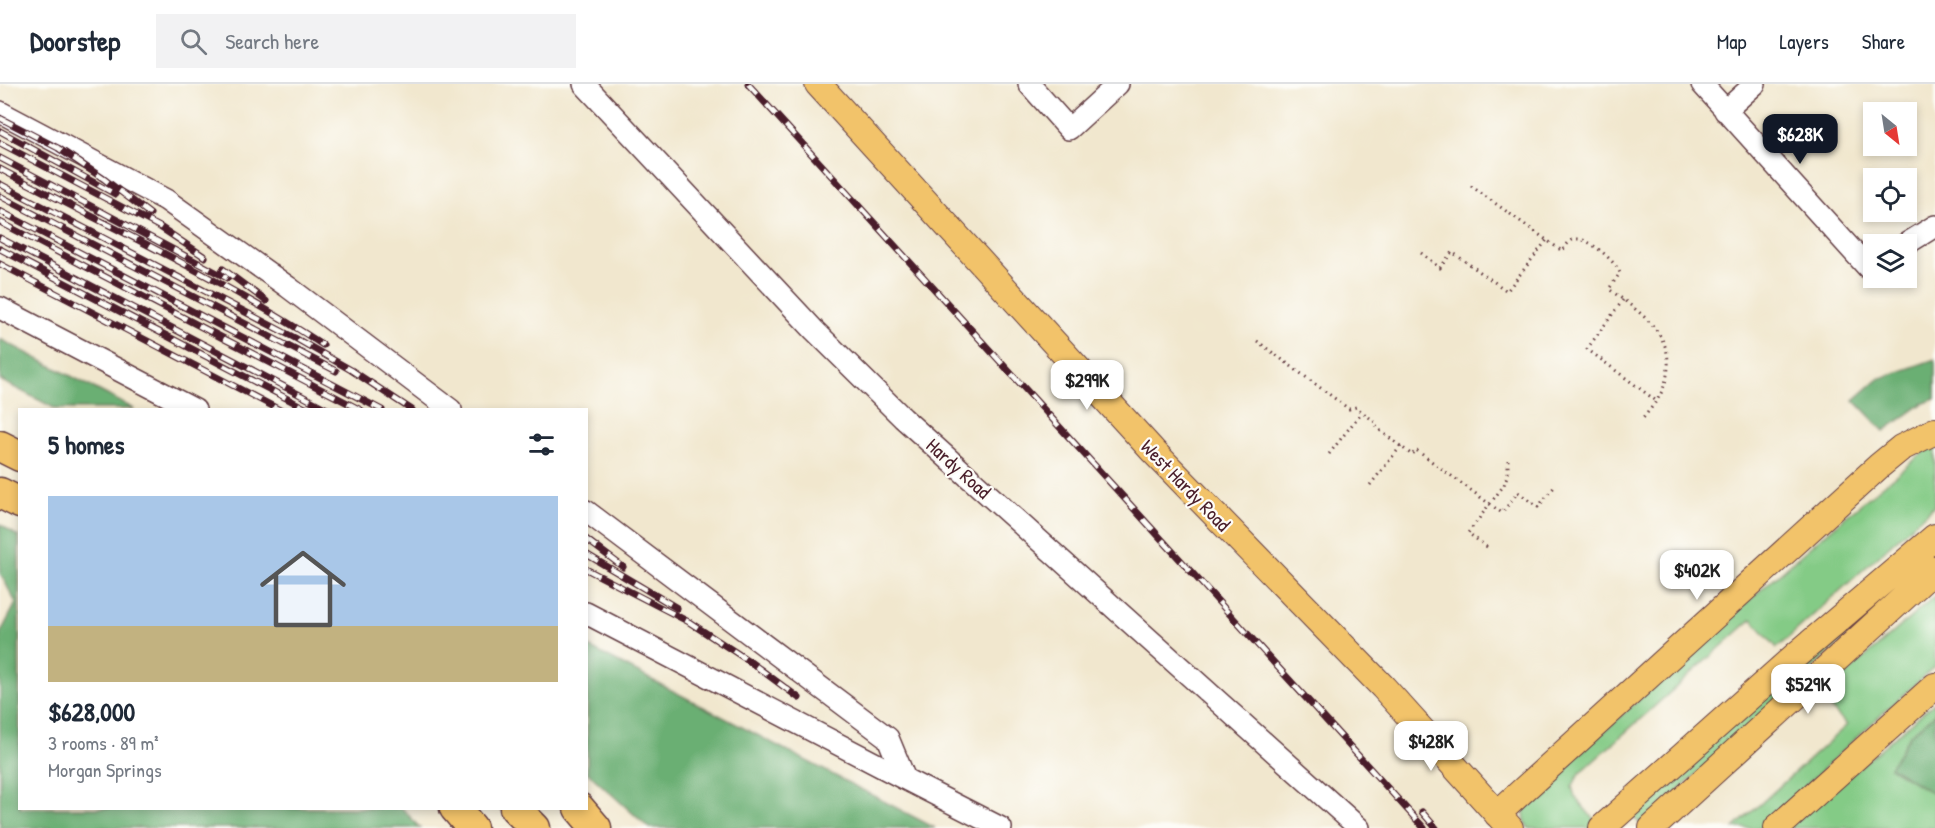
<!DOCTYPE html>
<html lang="en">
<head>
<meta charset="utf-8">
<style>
	body { margin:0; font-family:"Patrick Hand",sans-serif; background:#f2f2f3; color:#1f2937; height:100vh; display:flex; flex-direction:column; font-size:22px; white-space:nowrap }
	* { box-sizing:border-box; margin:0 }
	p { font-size:20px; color:#747a83 }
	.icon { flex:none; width:33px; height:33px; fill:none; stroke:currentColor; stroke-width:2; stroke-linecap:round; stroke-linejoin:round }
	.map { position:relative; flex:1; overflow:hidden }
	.side { position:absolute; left:18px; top:324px; width:570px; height:402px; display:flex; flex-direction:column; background:#fff; border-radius:0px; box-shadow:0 3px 9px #0003 }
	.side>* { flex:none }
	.needle { width:39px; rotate:150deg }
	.buttons { position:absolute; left:1863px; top:18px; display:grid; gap:12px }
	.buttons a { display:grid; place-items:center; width:54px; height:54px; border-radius:0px; background:#fff; box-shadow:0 3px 9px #0003; font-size:30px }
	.price { position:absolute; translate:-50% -51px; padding:0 14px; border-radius:12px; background:#fff; color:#222; font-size:20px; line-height:39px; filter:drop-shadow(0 2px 3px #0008) }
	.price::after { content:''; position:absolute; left:50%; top:36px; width:18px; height:14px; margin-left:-9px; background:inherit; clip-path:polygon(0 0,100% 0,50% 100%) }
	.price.selected { background:#111827; color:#fff }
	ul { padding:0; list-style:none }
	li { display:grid; align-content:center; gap:12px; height:318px; padding:0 30px }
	li span { display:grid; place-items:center; height:186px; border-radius:0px; color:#555 }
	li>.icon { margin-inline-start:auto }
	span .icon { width:108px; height:108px; fill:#fffc; stroke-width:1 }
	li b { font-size:26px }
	h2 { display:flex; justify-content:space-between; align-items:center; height:72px; padding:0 30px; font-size:26px }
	header { display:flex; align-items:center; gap:36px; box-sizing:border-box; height:84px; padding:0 30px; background:#fff; border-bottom:2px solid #e0e1e3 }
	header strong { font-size:28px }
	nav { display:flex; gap:33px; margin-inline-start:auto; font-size:21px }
	.search { width:420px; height:54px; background:#f2f2f3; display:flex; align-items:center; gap:15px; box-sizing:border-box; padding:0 21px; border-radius:0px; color:#747a83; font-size:22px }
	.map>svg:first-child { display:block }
</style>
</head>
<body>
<header>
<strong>Doorstep</strong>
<div class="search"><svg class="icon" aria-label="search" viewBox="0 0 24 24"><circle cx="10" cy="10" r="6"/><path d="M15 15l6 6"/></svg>Search here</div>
<nav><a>Map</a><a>Layers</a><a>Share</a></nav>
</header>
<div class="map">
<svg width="1935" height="744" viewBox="0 0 1935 744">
	<rect width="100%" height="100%" fill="#fdfcf7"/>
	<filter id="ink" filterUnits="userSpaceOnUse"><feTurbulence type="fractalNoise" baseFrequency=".0167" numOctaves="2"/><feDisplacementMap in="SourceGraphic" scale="12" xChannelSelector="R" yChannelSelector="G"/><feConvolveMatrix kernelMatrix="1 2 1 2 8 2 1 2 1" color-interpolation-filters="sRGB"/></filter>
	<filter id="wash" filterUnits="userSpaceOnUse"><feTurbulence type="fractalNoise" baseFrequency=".008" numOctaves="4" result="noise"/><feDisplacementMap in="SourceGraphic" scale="24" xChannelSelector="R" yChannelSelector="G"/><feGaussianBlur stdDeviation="1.35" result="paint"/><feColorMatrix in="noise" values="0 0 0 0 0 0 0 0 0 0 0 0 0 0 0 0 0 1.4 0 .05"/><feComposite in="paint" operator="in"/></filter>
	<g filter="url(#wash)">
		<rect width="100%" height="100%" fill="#f1e7ce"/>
		<path fill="#84cb86" stroke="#677558" stroke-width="1.5" d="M1935 364V421L1931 424 1777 564 1752 535 1579 690 1572 703 1575 713 1601 744H1528C1521 729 1524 725 1533 712 1663 594 1791 474 1928 365Z
			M1935 462V472L1641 741 1629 729Z
			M1935 512V582L1857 653 1762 744H1734L1847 641 1820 613Z
			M1935 618V630L1911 650 1890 683 1935 711V744H1788Z"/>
		<path fill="#6baf73" stroke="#5a674f" stroke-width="1.5" d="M0 255 134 325H56L0 296Z
			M1935 275V315L1922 320 1884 347 1854 316 1878 295Z
			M0 440 19 453 20 724H402L420 744H0V550L16 519 0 489Z
			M587 562 935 744H649L587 688Z
			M1935 630V711L1890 683 1911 650Z"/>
	</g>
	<g filter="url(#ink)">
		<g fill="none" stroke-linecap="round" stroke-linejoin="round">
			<defs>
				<path id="minor" d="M584 0 814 246 903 334 1359 744
					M1029 0 1069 45 1118 0
					M1702 0 1870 186 1874 184
					M1725 27 1755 0
					M0 28 166 116 288 203 451 326
					M1906 160 1935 142
					M0 224 195 326
					M586 427 888 654 905 695 1001 744
					M586 529 905 695"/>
				<path id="major" d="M818 0 1153 367 1383 603 1510 744
					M1497 730 1879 382 1901 364 1935 347
					M1602 744 1794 573 1935 453
					M1652 744 1935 485
					M1777 744 1935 602"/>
				<path id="highway" d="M0 362 20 372
					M0 409 20 419
					M455 724 472 744
					M515 724 535 744
					M579 724 596 744"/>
			</defs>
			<use href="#minor" stroke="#633d43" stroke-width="24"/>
			<use href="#major" stroke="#633d43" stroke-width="28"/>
			<use href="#highway" stroke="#633d43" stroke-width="33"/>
			<path stroke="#633d43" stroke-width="3" stroke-dasharray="1.5 4.5" stroke-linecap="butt" d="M1471 102 1562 167C1566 162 1569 156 1576 155 1588 153 1616 178 1620 189L1609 205C1642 230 1681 254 1664 302 1660 315 1649 326 1641 337
				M1421 169 1440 184 1452 168 1507 207 1547 156
				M1623 216 1587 265 1655 316
				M1257 257 1349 325 1356 323 1375 338 1377 344 1412 371 1416 366 1502 429 1518 408 1538 423 1555 402
				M1329 370 1362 328
				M1370 401 1401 362
				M1487 463 1468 449 1504 401 1508 389V376"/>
			<use href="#minor" stroke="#fff" stroke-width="21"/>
			<use href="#major" stroke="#f2c36a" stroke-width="26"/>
			<use href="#highway" stroke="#f2c36a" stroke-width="30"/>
			<defs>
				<path id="rail" d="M748 0 1424 744
					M0 34 58 64 104 95 150 130
					M0 47 115 110
					M0 59 160 143 205 173
					M0 74 227 194
					M0 85C108 142 221 194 323 261
					M0 100 295 254 351 286 412 326
					M0 112 336 287
					M0 127 382 326
					M0 138 361 326
					M0 154 329 326
					M0 165 309 326
					M0 180 280 326
					M223 185 266 217
					M586 455 623 483
					M586 470 677 524
					M586 485 689 538 749 577 799 614
					M1422 728 1436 744"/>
			</defs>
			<use href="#rail" stroke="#4a1f2b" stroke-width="7"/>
			<use href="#rail" stroke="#fdfcf7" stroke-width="4.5" stroke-dasharray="14" stroke-linecap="butt"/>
		</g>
	</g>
	<g text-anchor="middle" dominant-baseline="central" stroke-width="4.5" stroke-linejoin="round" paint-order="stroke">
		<g font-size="20" fill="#4a1f2b" stroke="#fdfcf7">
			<text transform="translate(959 384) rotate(42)">Hardy Road</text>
			<text transform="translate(1186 401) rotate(46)">West Hardy Road</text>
		</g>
	</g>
</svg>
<div class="buttons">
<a><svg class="needle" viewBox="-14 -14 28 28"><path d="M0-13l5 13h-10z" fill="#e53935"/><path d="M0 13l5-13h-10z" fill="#747a83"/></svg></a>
<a><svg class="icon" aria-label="locate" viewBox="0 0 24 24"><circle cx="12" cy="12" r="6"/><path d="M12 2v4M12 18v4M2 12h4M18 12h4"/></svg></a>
<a><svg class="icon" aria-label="layers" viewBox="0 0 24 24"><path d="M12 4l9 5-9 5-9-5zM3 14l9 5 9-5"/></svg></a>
</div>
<b class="price selected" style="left:1800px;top:81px">$628K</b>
<b class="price" style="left:1087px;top:327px">$299K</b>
<b class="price" style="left:1697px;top:517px">$402K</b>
<b class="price" style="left:1808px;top:631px">$529K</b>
<b class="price" style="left:1431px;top:688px">$428K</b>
<section class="side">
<h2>5 homes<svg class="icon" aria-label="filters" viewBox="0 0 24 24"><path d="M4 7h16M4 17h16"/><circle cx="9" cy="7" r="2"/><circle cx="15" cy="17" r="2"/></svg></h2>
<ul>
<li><span style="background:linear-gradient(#a9c7e8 70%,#c2b280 0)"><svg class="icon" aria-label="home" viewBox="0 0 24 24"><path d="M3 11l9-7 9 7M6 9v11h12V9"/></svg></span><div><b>$628,000</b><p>3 rooms · 89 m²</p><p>Morgan Springs</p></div></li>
</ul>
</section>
</div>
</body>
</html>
